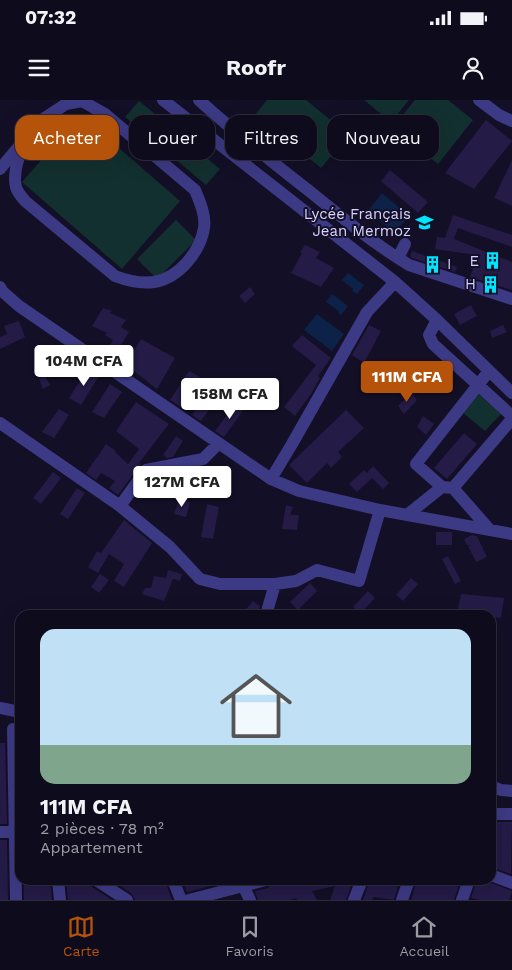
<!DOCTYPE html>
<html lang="fr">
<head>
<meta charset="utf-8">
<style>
	body { margin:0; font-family:"Work Sans",sans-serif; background:#171425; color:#f1f3f6; height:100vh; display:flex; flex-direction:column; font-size:19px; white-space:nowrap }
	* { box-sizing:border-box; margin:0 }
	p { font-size:16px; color:#9b9ba3 }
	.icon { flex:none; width:28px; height:28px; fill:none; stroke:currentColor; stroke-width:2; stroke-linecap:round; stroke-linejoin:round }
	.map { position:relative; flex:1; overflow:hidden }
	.sheet { position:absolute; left:15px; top:510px; width:481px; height:275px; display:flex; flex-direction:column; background:#0e0b1c; border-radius:15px; box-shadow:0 5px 20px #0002,0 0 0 1px #2e2b3b }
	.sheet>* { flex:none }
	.banner { position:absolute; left:15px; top:15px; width:482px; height:45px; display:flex; gap:10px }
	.price { position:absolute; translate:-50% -42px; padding:0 11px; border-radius:5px; background:#fff; color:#222; font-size:16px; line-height:32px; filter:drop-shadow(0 1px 2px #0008) }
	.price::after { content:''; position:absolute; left:50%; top:30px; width:15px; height:11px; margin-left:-8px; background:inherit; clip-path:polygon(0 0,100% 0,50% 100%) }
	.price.on { background:#b45309; color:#fff }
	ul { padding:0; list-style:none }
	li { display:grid; align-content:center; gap:10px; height:265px; padding:0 25px }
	li span { display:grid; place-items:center; height:155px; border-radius:15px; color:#555 }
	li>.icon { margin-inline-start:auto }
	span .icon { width:90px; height:90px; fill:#fffc; stroke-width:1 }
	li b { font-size:21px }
	.tag { padding:0 18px; border-radius:15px; background:#0e0b1c; box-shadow:0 5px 20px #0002,0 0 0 1px #2e2b3b; font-size:18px; line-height:45px }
	.tag.on { background:#b45309; color:#fff }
	.status { display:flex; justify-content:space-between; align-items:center; height:35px; padding:0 25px; background:#0e0b1c; direction:ltr }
	.status svg { height:14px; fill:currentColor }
	header { display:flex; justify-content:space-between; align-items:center; height:65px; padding:0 25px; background:#0e0b1c; font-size:22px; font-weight:700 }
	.tab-bar { display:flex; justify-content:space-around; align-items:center; height:70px; border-top:1px solid #2e2b3b; background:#0e0b1c; font-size:14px; color:#9b9ba3 }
	.tab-bar a { display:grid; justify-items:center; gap:2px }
	.tab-bar .on { color:#b45309 }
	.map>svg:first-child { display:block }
</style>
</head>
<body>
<div class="status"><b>07:32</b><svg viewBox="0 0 49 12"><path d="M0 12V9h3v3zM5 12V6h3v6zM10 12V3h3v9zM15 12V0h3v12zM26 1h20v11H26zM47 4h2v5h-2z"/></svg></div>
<header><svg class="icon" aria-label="menu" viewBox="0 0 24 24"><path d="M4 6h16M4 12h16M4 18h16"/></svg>Roofr<svg class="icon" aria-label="person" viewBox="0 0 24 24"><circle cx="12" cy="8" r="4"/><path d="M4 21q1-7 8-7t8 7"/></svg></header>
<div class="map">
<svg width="512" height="800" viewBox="0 0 512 800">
	<rect width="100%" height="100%" fill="#130f26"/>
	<path fill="#12302f" d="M267 0H306L349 35 321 68 255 15Z
		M364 0H409L391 22Z
		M415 0H448L473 20 438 64 392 28Z
		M139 1 170 26 156 43 125 17Z
		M81 15 180 101 122 169 22 82Z
		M189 43 220 69 206 85 175 59Z
		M176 120 196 140 157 179 137 159Z
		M476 292 501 314 485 331 462 312Z"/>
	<path fill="#0c2248" d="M382 93 409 116 395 133 368 111Z
		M348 173 364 185 357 194 352 191 353 189 342 180Z
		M332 194 348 206 341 215 338 213 339 211 326 202Z
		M317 214 344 234 332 251 304 230Z"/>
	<path fill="#241b47" d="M486 20 512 41 474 89 445 73Z
		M512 60V106L494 98Z
		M390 70 428 102 418 113 381 81Z
		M453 115 512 135V147L458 128 454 139 512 162V190L470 177 476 161 473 160 475 155 435 149 437 137 445 138Z
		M305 145 320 152 316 158 334 168 321 187 291 173 302 153 300 152Z
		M412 151 457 167 455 172 412 158 410 156Z
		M250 187 255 194 245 203 239 196Z
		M471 205 477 216 460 225 454 214Z
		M103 208 112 211 110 213 126 220 121 227 129 232 112 260 104 255 113 240 105 235 107 233 92 226Z
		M19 221 25 237 0 249V237L7 234 4 226Z
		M369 225 381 231 364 263 352 255Z
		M503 225 507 232 492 238 490 231Z
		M302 235 331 258 318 276 320 278 311 294 295 316 284 307 316 265 292 246Z
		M141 239 175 258 157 289 126 265Z
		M87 270 99 276 81 305 69 298Z
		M189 271 200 277 181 307 170 300Z
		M45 276 50 285 43 289 39 279Z
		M110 284 122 292 104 318 92 312Z
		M212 285 222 292 201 321 192 315Z
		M411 293 417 300 404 314 398 306Z
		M136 302 169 324 139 363 141 364 118 395 109 388 115 381 101 373 96 380 86 373 106 344 116 351 115 352 128 364 139 349 116 331Z
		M236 303 244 309 224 337 215 331Z
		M59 309 69 315 54 338 42 332Z
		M346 310 364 328 338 352 342 357 331 368 327 363 307 383 289 365Z
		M423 316 434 324 426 335 417 327Z
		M464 333 477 344 447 379 434 368Z
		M176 336 183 341 173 357 167 358 163 355Z
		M373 366 389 383 383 389 372 378 357 392 349 384 364 370 367 373Z
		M53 372 61 378 41 404 33 398Z
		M77 388 85 393 68 419 60 414Z
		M179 400 190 402 186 417 174 414Z
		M207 404 219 407 213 439 201 437Z
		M286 405 293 407 290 415H299L297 430 282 429Z
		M124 420 152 443 124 487 114 481 124 464 109 454 98 473 88 467 97 451 101 453Z
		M436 432H452V445H436Z
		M472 435 477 436 487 457 476 462 468 446 471 445H467L464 439Z
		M448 456 461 481 455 484 442 459Z
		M168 470 182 474 180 481 173 479 164 501 142 494 145 488H151L154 476 166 478Z
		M100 474 109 480 99 493 91 487Z
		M411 478 418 484 403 501 396 495Z
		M310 483 317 491 298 510 290 502Z
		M368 491 375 498 360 514 353 507Z
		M461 494 504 498 501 518 491 517V515L457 513Z
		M253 501 260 506 259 509 255 515H241Z
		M0 643H5L7 724H0Z
		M493 722H512L511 774 491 767Z
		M0 740H7L8 800H0Z
		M24 780H50L52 800H24Z
		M66 780H88L92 787 112 800H68Z
		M111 780H165L172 800H135L131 793Z
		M182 780H234L187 792Z
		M282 780H353L346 800H330L335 786 312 791 317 800H297L296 798 290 800H258L255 791 268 788 274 782Z
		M370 780H388L386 784 398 786 394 800 374 797 372 800H363Z
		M417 780H445L460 782 454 800H411Z
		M477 780H485L512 791 509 800H480L471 798Z"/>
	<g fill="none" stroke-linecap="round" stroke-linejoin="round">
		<path stroke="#3d3a85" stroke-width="12" d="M163 0 395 182 437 220 512 293
			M199 0C234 32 271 61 308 90 340 116 373 143 409 165L512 199
			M479 0 499 15 512 21
			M0 69 40 21 66 4 82 1 105 14 195 90C200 102 206 116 204 128 200 152 179 178 154 182 140 184 128 181 115 176L25 101C22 97 17 92 16 87 12 71 21 52 26 37
			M398 158 405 144
			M0 187 3 192 19 206 271 379 299 391 380 410 512 434
			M437 220 429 235 433 244 512 316
			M489 271 416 364 442 387 453 388 489 429
			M0 323 120 406 170 447 200 479 220 484H275L296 481 317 470 359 481 380 410
			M271 379 292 344 367 212 395 182
			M453 388 512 319
			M120 406 146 370 203 359 218 344
			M407 415 442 387
			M266 515 275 484
			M0 608 20 612
			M13 629 16 800
			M491 686 501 690 512 691
			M491 714H512
			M0 732H20
			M491 775 512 783
			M58 780 60 800
			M96 780 127 800
			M173 780 181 800
			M243 785 250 800
			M189 800 266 780
			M354 800 362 780
			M402 800 409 780
			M462 800 469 780"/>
	</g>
	<defs>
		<symbol id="school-bare" viewBox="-9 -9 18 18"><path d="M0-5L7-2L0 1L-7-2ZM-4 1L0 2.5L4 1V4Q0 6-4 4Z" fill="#00e5ff" stroke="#130f26" stroke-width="2.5" paint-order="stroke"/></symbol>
		<symbol id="building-bare" viewBox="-9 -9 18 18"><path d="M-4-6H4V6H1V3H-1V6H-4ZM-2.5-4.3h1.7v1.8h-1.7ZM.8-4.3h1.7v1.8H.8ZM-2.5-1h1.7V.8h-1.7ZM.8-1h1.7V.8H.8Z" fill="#00e5ff" stroke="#130f26" stroke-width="2.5" paint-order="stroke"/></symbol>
	</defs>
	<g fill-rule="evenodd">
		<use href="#school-bare" x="412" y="110" width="25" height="25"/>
		<use href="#building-bare" x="480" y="148" width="25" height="25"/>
		<use href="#building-bare" x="420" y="152" width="25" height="25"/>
		<use href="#building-bare" x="478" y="172" width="25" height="25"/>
	</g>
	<g text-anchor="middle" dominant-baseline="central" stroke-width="4" stroke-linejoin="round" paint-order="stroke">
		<g font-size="15" fill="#d9d4ff" stroke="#130f26" text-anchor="end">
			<text x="411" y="114">Lycée Français<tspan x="411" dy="17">Jean Mermoz</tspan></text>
			<text x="479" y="161">E</text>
			<text x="447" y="164" text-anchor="start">I</text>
			<text x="476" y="184">H</text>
		</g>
	</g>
</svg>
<b class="price" style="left:84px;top:287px">104M CFA</b>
<b class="price on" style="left:407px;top:303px">111M CFA</b>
<b class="price" style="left:230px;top:320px">158M CFA</b>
<b class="price" style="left:182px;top:408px">127M CFA</b>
<div class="banner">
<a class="tag on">Acheter</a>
<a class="tag">Louer</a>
<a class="tag">Filtres</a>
<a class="tag">Nouveau</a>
</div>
<section class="sheet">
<ul>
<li><span style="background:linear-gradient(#bfe0f5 75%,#7fa58c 0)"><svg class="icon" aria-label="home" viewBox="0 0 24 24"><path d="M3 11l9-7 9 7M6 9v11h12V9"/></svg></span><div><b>111M CFA</b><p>2 pièces · 78 m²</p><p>Appartement</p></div></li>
</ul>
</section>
</div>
<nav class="tab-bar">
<a class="on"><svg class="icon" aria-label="map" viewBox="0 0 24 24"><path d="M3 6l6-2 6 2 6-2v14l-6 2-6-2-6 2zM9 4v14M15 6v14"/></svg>Carte</a>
<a><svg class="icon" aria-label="saved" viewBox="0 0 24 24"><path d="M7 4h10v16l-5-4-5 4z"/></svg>Favoris</a>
<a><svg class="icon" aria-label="home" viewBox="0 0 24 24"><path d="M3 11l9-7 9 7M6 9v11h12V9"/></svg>Accueil</a>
</nav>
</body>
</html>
